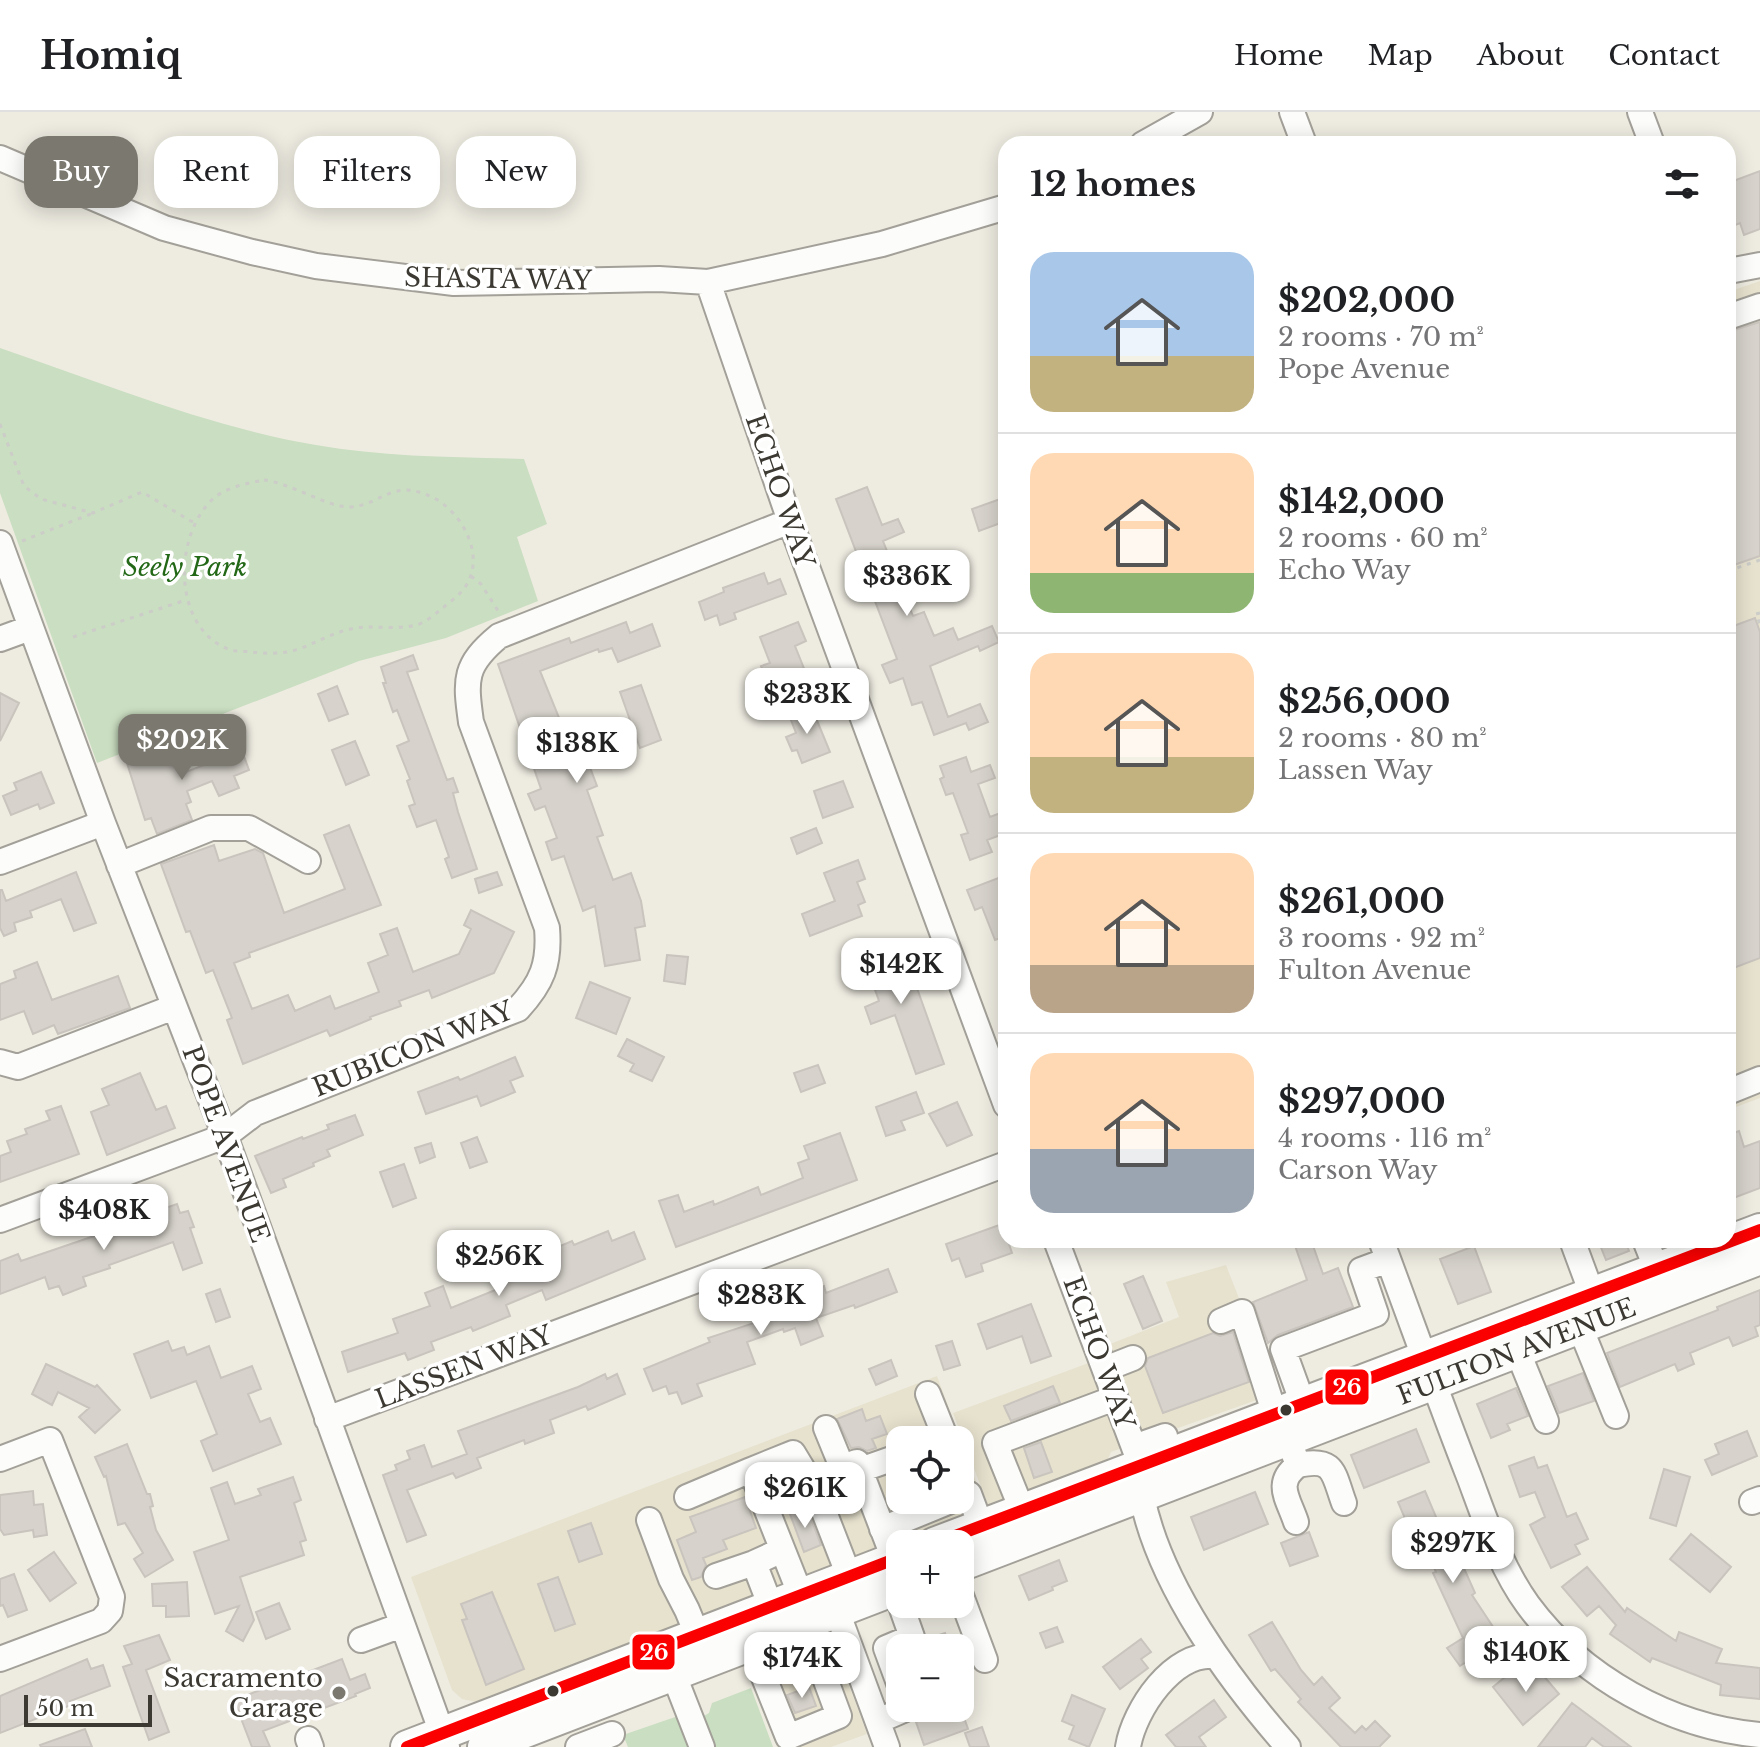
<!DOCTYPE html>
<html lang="en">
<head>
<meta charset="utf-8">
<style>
	body { margin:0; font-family:"Libre Baskerville",serif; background:#f6f6f6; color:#202124; height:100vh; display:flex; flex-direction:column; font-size:30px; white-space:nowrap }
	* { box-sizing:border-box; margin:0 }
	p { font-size:26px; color:#757577 }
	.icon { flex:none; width:44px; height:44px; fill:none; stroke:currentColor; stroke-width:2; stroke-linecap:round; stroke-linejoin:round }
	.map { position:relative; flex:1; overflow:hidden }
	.sheet { position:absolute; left:998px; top:24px; width:738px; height:1112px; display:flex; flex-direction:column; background:#fff; border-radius:24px; box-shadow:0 4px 20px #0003 }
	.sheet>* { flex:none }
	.hud { position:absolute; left:24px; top:24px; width:760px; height:72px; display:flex; gap:16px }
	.tools { position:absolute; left:886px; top:1314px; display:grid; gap:16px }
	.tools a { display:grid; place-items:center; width:88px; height:88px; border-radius:16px; background:#fff; box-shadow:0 4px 20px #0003; font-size:40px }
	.scale { position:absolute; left:24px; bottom:20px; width:128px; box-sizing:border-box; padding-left:8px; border:4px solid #3b3931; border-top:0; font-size:22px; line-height:28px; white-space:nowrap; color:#3b3931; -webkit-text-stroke:6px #fff; paint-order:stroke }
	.price { position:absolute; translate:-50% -68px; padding:0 18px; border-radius:16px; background:#fff; color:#222; font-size:26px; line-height:52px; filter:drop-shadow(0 2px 4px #0008) }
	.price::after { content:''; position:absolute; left:50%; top:48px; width:24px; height:18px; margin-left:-12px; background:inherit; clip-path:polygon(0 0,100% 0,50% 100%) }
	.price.active { background:#7a786f; color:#fff }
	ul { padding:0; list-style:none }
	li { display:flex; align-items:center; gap:24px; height:200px; padding:0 32px }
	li+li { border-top:2px solid #e0e0e0 }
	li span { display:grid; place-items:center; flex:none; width:224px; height:160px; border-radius:24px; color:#555 }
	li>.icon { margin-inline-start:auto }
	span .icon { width:96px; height:96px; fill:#fffc; stroke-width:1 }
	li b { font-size:34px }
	h2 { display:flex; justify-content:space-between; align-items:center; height:96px; padding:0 32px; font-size:34px }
	.pill { padding:0 28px; border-radius:24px; background:#fff; box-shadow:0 4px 20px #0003; font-size:28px; line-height:72px }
	.pill.active { background:#7a786f; color:#fff }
	header { display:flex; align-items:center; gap:48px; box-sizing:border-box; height:112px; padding:0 40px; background:#fff; border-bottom:2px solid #e0e0e0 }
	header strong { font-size:38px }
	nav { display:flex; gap:44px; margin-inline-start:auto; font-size:28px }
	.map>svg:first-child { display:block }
</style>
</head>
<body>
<header>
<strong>Homiq</strong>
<nav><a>Home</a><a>Map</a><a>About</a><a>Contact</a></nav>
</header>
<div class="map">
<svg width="1760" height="1635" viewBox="0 0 1760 1635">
	<rect width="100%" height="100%" fill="#eeece1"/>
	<path fill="#e7e2ce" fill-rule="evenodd" d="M1760 169V986L1728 998V180Z
		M1226 1153 1276 1281 1111 1340 1107 1349 989 1396 953 1301 1113 1242 1110 1232 1179 1205 1166 1170Z
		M937 1264 986 1397 477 1590 462 1587 452 1578 411 1465ZM900 1328H960V1388H900Z
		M819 1526 834 1533 867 1622 831 1635H777L747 1555Z"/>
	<path fill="#cadec1" d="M0 236C103 271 208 315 316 333 383 345 455 345 524 347L547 412 517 425 538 489 446 526 359 549 97 651 0 381Z
		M751 1576 773 1635H716L704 1604 709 1601 712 1591Z
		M678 1604 690 1635H628L623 1623Z"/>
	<path fill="#d7d3cc" stroke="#c9c4bd" stroke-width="2" d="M1760 59V117L1744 123 1740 111 1728 116V71Z
		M1760 210V444L1728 455V220Z
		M867 375 882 413 898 407 904 420 883 429 913 504 924 500 934 524 953 516 958 528 992 514 999 530 980 539 978 534 930 554 948 605 980 592 988 610 969 618 966 611 934 623 922 590 912 593 903 566 890 571 882 553 897 547 836 387Z
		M1006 385V409L979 419 972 397Z
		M764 461 768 472 780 467 786 482 734 501 736 507 720 513 717 503 705 508 699 490 724 480 723 476Z
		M1755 506 1760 520V846L1728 858V516Z
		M626 510 630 521 652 512 660 534 618 550 612 536 599 540 598 537 540 559 570 633 580 629 597 674 587 678 603 723 597 725 613 768 631 761 641 789 645 814 635 816 640 848 605 854 595 794 583 799 564 744 552 748 546 730 557 726 545 694 535 698 528 682 541 677 498 552 569 526 571 531Z
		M798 510 806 529 795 534 807 564 770 579 761 554 770 551 760 525Z
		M413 543 418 557 407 560 447 668 453 666 458 680 453 681 458 700 477 757 452 766 445 747 449 745 436 708 417 715 409 694 415 692 407 669 410 667 397 634 409 629 397 598 393 600 383 571H386L381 555Z
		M641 573 661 628 640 636 620 580Z
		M337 574 348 602 329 609 318 582Z
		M0 581 19 591 0 629Z
		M811 594 830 640 802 651 797 638 792 639 786 625 796 621 789 603Z
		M238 628 249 658 234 664 239 676 219 684 212 669 187 679 191 690 186 692 192 708 157 722 151 706 145 708 127 651 171 635 181 662 207 652 203 642Z
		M355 629 369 663 346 673 332 638Z
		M966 645 971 660 990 653 995 666 978 672 990 705 1003 700 1006 707V721L987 728 992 740 970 748 961 723 968 721 953 681 946 683 940 667 944 665 940 654Z
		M41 660 54 691 40 697 38 692 11 703 3 684 17 678 14 671Z
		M843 669 853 695 823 706 814 679Z
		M349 713 381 793 249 841 250 845 234 851 252 897 288 883 295 899 330 884 335 897 379 880 368 851 388 843 380 822 397 816 413 860 459 842 471 817 464 813 471 798 514 820 494 861 432 886 429 878 399 889 401 894 370 905 371 907 330 924 327 918 243 952 227 908 232 906 213 858 206 861 190 819 186 820 161 752 214 733 219 749 255 737 263 741 284 801 345 777 324 723Z
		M816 716 822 731 797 742 791 726Z
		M858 748 865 767 857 770 865 790 858 793 862 804 810 824 802 802 835 789 824 761Z
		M76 760 96 811 74 819 61 787 30 799 32 805 14 811 16 819 4 824 0 816V778H2L6 789Z
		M497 760 502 773 479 781 475 767Z
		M1001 765 1006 778V824L995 828 982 795 975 798 967 778Z
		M902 834 944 952 916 962 895 903 871 912 865 895 879 889 869 861 857 866 852 853Z
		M667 843 688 845 685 872 664 869Z
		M37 850 52 888 118 864 130 896 58 922 54 913 33 922 24 899 0 908V872L16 866 14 859Z
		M590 870 630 886 616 922 576 906Z
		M627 927 664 945 652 969 630 959 634 952 618 944Z
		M515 945 523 964 510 969 515 980 481 994 477 984 426 1002 418 980 458 965 460 968Z
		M818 953 825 971 801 980 794 961Z
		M140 961 156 998 166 994 175 1016 107 1043 91 1000 109 993 102 977Z
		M916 980 924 1001 901 1009 905 1018 886 1024 876 995Z
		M957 990 972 1023 947 1034 929 1002Z
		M61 994 79 1042 0 1070V1044L11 1040 7 1029 27 1022 25 1017 50 1008 46 999Z
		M355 1003 363 1023 327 1038 330 1044 313 1051 314 1054 283 1067 286 1075 271 1081 255 1044 302 1025 303 1027 329 1017 327 1013Z
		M1739 1019 1744 1035 1760 1029V1076L1728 1088V1023Z
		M840 1021 857 1068 676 1135 659 1089 678 1083 684 1100 713 1089 714 1093 758 1075 761 1083 803 1066 798 1051 809 1047 804 1034Z
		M477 1025 487 1050 470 1056 461 1031Z
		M431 1031 435 1045 420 1051 415 1036Z
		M404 1052 416 1086 393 1095 380 1060Z
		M177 1092 180 1101 188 1099 194 1115 190 1116 202 1151 183 1158 173 1130 109 1153 110 1156 83 1165 86 1174 63 1183 59 1174 49 1177 45 1165 0 1182V1149L18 1142 21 1149 106 1120 105 1117Z
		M1002 1112 1012 1141 981 1152 983 1159 966 1165 959 1146 952 1149 946 1132Z
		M608 1119 612 1129 634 1120 645 1147 546 1188 542 1178 506 1193 510 1204 473 1219 471 1215 431 1230 434 1238 408 1248 405 1241 348 1260 342 1240 398 1221 393 1207 430 1194 425 1181 443 1174 451 1196 498 1177 490 1157 506 1151 512 1166 557 1148 553 1137 572 1129 574 1133Z
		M1293 1128H1311L1323 1162 1338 1156 1353 1195 1278 1223 1268 1231 1253 1190 1307 1168Z
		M1598 1128H1625L1629 1139 1606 1148Z
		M1474 1134 1491 1180 1458 1192 1440 1147Z
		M888 1157 897 1180 855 1196 854 1193 816 1206 823 1224 801 1233 795 1216 784 1220 783 1217 747 1230 755 1252 697 1272 702 1284 682 1292 677 1280 669 1282 666 1274 653 1279 644 1257 710 1230 708 1226 794 1198 792 1192 811 1185 809 1180 824 1174 826 1181Z
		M1143 1164 1162 1209 1143 1217 1124 1172Z
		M220 1177 230 1205 216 1210 206 1182Z
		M1760 1178V1213L1755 1215 1758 1224 1733 1234 1729 1225 1690 1241 1694 1252 1678 1259 1675 1252 1620 1275 1607 1241 1718 1198 1717 1195Z
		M1031 1192 1051 1244 1031 1251 1022 1224 987 1237 978 1212Z
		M1233 1220 1249 1270 1163 1301 1145 1254 1148 1246 1213 1221 1220 1224Z
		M168 1229 172 1239 184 1235 187 1243 209 1234 221 1266 252 1254 261 1277 248 1282 260 1310 270 1306 281 1332 213 1359 201 1329 217 1322 196 1269 151 1286 134 1242Z
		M952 1229 960 1253 944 1258 936 1234Z
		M891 1248 897 1264 876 1273 869 1257Z
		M46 1252 95 1275 97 1273 120 1298 95 1321 79 1305 89 1296 58 1280 52 1293 32 1282Z
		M1583 1261 1594 1289 1559 1301 1548 1274Z
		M605 1262 607 1267 617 1262 625 1282 588 1298 586 1294 550 1308 554 1321 525 1332 524 1328 477 1346 481 1356 456 1366 453 1361 407 1378 426 1423 407 1430 383 1363 397 1358 395 1353 410 1347 407 1339 424 1333 432 1355 467 1342 458 1319 578 1275Z
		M1053 1274 1060 1291 1011 1309 1004 1294Z
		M1516 1276 1528 1304 1507 1312 1510 1318 1491 1326 1477 1292Z
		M862 1297 866 1309 880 1304 887 1322 872 1327 876 1336 867 1339 859 1335 851 1336 837 1307Z
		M1416 1317 1429 1350 1364 1376 1351 1343Z
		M1747 1319 1757 1344 1712 1363 1705 1348 1719 1342 1715 1332Z
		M1041 1330 1052 1360 1034 1366 1024 1336Z
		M127 1332 147 1382H150L153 1394 150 1395 156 1418 173 1448 145 1465 134 1447 143 1441 125 1411 118 1413 106 1364 104 1365 95 1345Z
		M1534 1345 1538 1356 1547 1353 1567 1405 1576 1401 1588 1427 1575 1433 1580 1442 1551 1456 1530 1413 1545 1405 1535 1380 1520 1385 1509 1354Z
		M1664 1357 1690 1365 1676 1414 1650 1406Z
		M293 1365 301 1388 294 1391 306 1428 300 1430 304 1443 240 1465 254 1508 243 1529 226 1519 239 1494 215 1502 194 1440 229 1428 211 1376 227 1370 235 1392 261 1383 258 1377Z
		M33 1379 34 1393 43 1392 47 1423 34 1425 33 1418 4 1423 0 1417V1383Z
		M1425 1379 1450 1438 1455 1436 1475 1481 1472 1483 1509 1539 1496 1547 1488 1535 1460 1554 1447 1536 1463 1526 1433 1461 1436 1460 1430 1446 1435 1444 1425 1418 1412 1423 1398 1390Z
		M1255 1380 1268 1412 1204 1438 1191 1405Z
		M745 1385 756 1416 723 1428 727 1437 703 1446 706 1453 701 1465 692 1468 677 1428 696 1420 690 1405Z
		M807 1396 821 1433 804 1440 790 1402Z
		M591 1411 602 1442 579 1450 568 1419Z
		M1309 1420 1318 1444 1290 1454 1281 1431Z
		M1691 1422 1731 1455 1710 1480 1670 1447Z
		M54 1440 76 1471 50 1489 28 1458Z
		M1059 1448 1067 1469 1052 1475 1053 1478 1029 1488 1019 1464Z
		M1587 1455 1625 1500 1627 1496 1676 1529 1679 1520 1722 1537 1716 1551 1760 1556V1587L1720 1583 1721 1573 1652 1546 1650 1550 1610 1522 1616 1513 1599 1494 1587 1504 1562 1475Z
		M14 1462 27 1498 8 1505 3 1493 0 1494V1467Z
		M558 1465 575 1512 555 1519 538 1472Z
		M187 1470 189 1504 166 1505V1494H153L152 1472Z
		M492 1480 524 1557 486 1573 462 1508 467 1507 461 1492Z
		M279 1491 290 1517 266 1527 256 1500Z
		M1272 1510 1301 1558 1314 1573 1322 1565 1340 1586 1329 1596 1355 1621 1362 1614 1366 1618 1375 1609 1390 1624 1379 1635H1341L1298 1590 1301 1587 1275 1557 1271 1559 1249 1523Z
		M1057 1515 1063 1530 1046 1536 1040 1521Z
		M945 1521 951 1536H922L927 1527Z
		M159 1523 170 1548 146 1558 169 1620 149 1628 123 1555 132 1552 124 1534Z
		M1141 1527 1151 1540 1141 1547 1148 1556 1120 1577 1103 1555Z
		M87 1547 91 1557 103 1553 110 1574 70 1589 71 1593 0 1621V1584Z
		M342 1547 350 1568 365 1562 370 1576 355 1582 356 1584 263 1619 270 1635H252L234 1588Z
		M1536 1555 1559 1582 1523 1613 1493 1575 1515 1557 1523 1566Z
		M809 1575 816 1594 795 1601 787 1583Z
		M1072 1583 1105 1597 1089 1635 1069 1627 1074 1614 1062 1609Z
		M1214 1588 1226 1605 1199 1625 1206 1635H1176L1166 1623Z
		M1572 1591 1631 1635H1604L1592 1626 1585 1635H1538Z
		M960 1594 968 1617 924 1633 916 1610Z
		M982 1615 989 1635H970L965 1621Z
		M85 1617 92 1635H41L40 1633Z"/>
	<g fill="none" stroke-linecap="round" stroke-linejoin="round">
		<defs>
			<path id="minor" d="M1292 0 1304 32
				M1640 0 1652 32
				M1143 32 1200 0
				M0 46 164 116 252 140 316 154 454 171 659 167 708 170 882 132 1006 95
				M1728 155 1734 158 1760 153
				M708 170 790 409 1006 993
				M1728 205 1760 194
				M0 431 103 711 225 1024 447 1635
				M0 527 30 516
				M0 750 103 711
				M119 753 211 716H249L308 749
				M0 950 18 955 174 895
				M1728 980 1760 967
				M0 1108 225 1024 255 1001 518 897C542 871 550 852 547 816L471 610C465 567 464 553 499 524L790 409
				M1056 1128 1141 1354C1141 1364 1140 1376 1142 1385 1160 1474 1229 1568 1288 1635
				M1381 1128C1411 1208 1439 1288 1470 1367 1486 1410 1501 1456 1528 1493 1582 1566 1671 1615 1760 1623
				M1572 1128 1592 1182
				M1645 1128 1657 1158
				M1221 1209 1242 1200 1275 1303
				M1580 1215 1616 1304
				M1517 1238 1546 1309
				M1105 1257 1133 1246
				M928 1282 946 1327 943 1328
				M1303 1292 1283 1237 1376 1202 1361 1158 1388 1148
				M327 1307 1006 1052
				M826 1316 842 1355 857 1350 894 1447
				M1288 1326 1298 1353C1274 1371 1288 1386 1296 1410
				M1134 1335 1165 1324
				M0 1347 50 1328 112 1485 110 1499 101 1509 0 1547
				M1298 1353C1335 1345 1333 1361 1344 1391
				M860 1358 900 1344
				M687 1385 751 1358
				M960 1385 969 1382 981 1414
				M1752 1390 1760 1387
				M1022 1398 995 1331 1115 1286
				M649 1408 671 1467 687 1498 704 1539
				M882 1417 953 1388
				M716 1464 754 1451
				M895 1477 912 1525 886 1536 900 1574
				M960 1481 985 1548
				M831 1483 887 1635
				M801 1484 751 1358 793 1341 816 1379 849 1464
				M771 1495 754 1451 782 1438
				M745 1517 751 1533 788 1625 839 1604 815 1539 761 1557
				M361 1528 402 1513
				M668 1548 702 1635
				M878 1609 908 1596
				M308 1627 311 1635
				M578 1635 612 1622
				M1128 1635C1134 1598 1173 1539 1216 1544"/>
			<g id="major">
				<path d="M934 1432 1760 1118"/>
				<path id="s1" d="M960 1453 1760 1146"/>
				<path d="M407 1635 900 1445"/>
				<path d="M484 1635 900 1475"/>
			</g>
		</defs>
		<use href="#minor" stroke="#a2a098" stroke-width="28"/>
		<use href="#major" stroke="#a2a098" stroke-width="36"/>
		<path stroke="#ccccc8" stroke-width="3" stroke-dasharray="4 6" stroke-linecap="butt" d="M0 312 24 374 41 387 93 401 142 380 196 412
			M264 368C291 371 328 396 351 395 383 392 392 366 432 385 459 398 482 436 470 466 465 479 452 489 441 497 434 503 425 511 416 513 401 517 383 515 368 515 342 515 323 528 299 537 284 542 267 542 252 540 244 539 234 540 228 537 172 515 173 422 214 386 227 375 248 371 264 368Z
			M22 429 93 401
			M1728 459 1760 448
			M471 464 481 472 500 502
			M1760 501 1756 502 1760 512
			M73 525 186 488"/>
		<use href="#minor" stroke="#fcfcfa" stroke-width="24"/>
		<use href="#major" stroke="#fcfcfa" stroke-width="32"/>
		<defs>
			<path id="bus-1" d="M934 1432 1760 1118
				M407 1635 900 1445"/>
		</defs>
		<use href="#bus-1" stroke="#fff" stroke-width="18"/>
		<use href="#bus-1" stroke="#fa0000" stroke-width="12"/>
	</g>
	<g fill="#3b3931" stroke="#fff" stroke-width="3">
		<circle cx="1286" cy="1298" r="7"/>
		<circle cx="553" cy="1579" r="7"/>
	</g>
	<circle fill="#7a786f" stroke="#fff" stroke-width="3" cx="339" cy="1581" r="8"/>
	<g text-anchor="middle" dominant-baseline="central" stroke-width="7" stroke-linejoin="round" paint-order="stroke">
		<g font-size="26" fill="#3b3931" stroke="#fff">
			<text transform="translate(498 167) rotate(1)">SHASTA WAY</text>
			<text transform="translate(780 379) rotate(71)">ECHO WAY</text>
			<text transform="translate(413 937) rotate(-22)">RUBICON WAY</text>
			<text transform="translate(226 1032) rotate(70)">POPE AVENUE</text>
			<text stroke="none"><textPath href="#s1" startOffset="596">FULTON AVENUE</textPath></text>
			<text transform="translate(1099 1241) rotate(70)">ECHO WAY</text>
			<text transform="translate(464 1255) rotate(-21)">LASSEN WAY</text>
		</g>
		<g font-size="26" font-style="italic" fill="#236817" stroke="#fff">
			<text x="185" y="455">Seely Park</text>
		</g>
		<g font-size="26" fill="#3b3931" stroke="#fff" text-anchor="end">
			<text x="323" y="1566">Sacramento<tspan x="323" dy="30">Garage</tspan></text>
		</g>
	</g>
	<g stroke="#fff" stroke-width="3">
		<rect x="1324" y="1256" width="46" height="38" rx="8" fill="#fa0000"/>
		<rect x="631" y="1521" width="45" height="38" rx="8" fill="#fa0000"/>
	</g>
	<g font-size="22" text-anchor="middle" font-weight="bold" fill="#fff">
		<text x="1347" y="1283">26</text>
		<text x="654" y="1548">26</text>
	</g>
</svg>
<div class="tools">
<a><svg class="icon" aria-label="locate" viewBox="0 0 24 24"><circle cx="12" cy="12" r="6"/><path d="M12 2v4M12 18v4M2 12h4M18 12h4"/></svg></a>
<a>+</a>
<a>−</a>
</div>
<div class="scale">50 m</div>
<b class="price" style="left:907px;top:506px">$336K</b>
<b class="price" style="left:807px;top:624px">$233K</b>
<b class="price active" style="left:182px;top:670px">$202K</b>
<b class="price" style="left:577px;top:673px">$138K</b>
<b class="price" style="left:901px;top:894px">$142K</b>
<b class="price" style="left:104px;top:1140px">$408K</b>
<b class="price" style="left:499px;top:1186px">$256K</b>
<b class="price" style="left:761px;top:1225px">$283K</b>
<b class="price" style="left:805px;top:1418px">$261K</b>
<b class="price" style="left:1453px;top:1473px">$297K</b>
<b class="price" style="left:1526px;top:1582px">$140K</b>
<b class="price" style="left:802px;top:1588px">$174K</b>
<div class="hud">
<a class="pill active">Buy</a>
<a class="pill">Rent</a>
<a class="pill">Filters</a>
<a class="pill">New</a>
</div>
<section class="sheet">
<h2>12 homes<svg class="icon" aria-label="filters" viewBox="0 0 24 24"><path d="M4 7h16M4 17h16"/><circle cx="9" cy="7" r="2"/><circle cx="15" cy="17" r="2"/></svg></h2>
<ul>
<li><span style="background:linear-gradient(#a9c7e8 65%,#c2b280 0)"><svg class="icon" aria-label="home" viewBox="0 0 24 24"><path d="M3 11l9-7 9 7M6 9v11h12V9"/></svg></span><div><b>$202,000</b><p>2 rooms · 70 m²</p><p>Pope Avenue</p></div></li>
<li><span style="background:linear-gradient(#ffd9b3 75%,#8fb573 0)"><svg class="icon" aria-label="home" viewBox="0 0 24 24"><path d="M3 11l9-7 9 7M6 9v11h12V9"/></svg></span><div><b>$142,000</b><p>2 rooms · 60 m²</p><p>Echo Way</p></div></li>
<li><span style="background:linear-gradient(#ffd9b3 65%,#c2b280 0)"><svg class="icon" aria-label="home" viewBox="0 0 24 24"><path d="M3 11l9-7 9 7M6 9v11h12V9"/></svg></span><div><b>$256,000</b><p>2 rooms · 80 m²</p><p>Lassen Way</p></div></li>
<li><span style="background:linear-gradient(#ffd9b3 70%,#b9a48a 0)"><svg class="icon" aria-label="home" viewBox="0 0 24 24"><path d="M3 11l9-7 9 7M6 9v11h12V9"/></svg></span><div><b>$261,000</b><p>3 rooms · 92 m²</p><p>Fulton Avenue</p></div></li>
<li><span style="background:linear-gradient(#ffd9b3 60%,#9aa5b1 0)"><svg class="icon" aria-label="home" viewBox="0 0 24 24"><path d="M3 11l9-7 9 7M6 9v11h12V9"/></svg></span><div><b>$297,000</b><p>4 rooms · 116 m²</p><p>Carson Way</p></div></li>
</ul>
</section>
</div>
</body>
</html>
